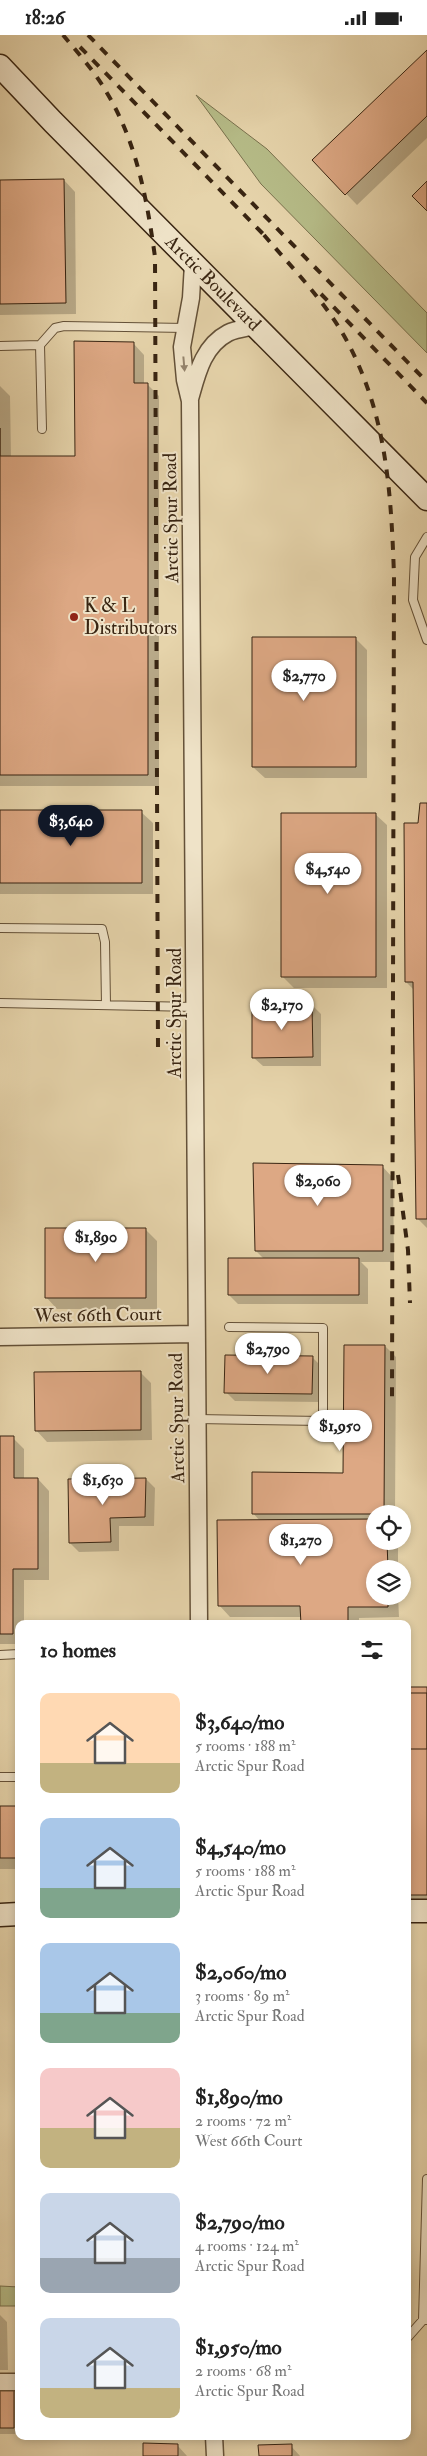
<!DOCTYPE html>
<html lang="en">
<head>
<meta charset="utf-8">
<style>
	body { margin:0; font-family:"IM FELL Double Pica",serif; background:#f6f6f6; color:#222; height:100vh; display:flex; flex-direction:column; font-size:19px; white-space:nowrap }
	* { box-sizing:border-box; margin:0 }
	p { font-size:16px; color:#767676 }
	.icon { flex:none; width:28px; height:28px; fill:none; stroke:currentColor; stroke-width:2; stroke-linecap:round; stroke-linejoin:round }
	.map { position:relative; flex:1; overflow:hidden }
	.drawer { position:absolute; left:15px; top:1585px; width:396px; height:820px; display:flex; flex-direction:column; background:#fff; border-radius:10px; box-shadow:0 2px 8px #0003 }
	.drawer>* { flex:none }
	.fabs { position:absolute; left:366px; top:1470px; display:grid; gap:10px }
	.fabs a { display:grid; place-items:center; width:45px; height:45px; border-radius:50%; background:#fff; box-shadow:0 2px 8px #0003; font-size:25px }
	.price { position:absolute; translate:-50% -42px; padding:0 11px; border-radius:18px; background:#fff; color:#222; font-size:16px; line-height:32px; filter:drop-shadow(0 1px 2px #0008) }
	.price::after { content:''; position:absolute; left:50%; top:30px; width:15px; height:11px; margin-left:-8px; background:inherit; clip-path:polygon(0 0,100% 0,50% 100%) }
	.price.active { background:#111827; color:#fff }
	ul { padding:0; list-style:none }
	li { display:flex; align-items:center; gap:15px; height:125px; padding:0 25px }
	li span { display:grid; place-items:center; flex:none; width:140px; height:100px; border-radius:10px; color:#555 }
	li>.icon { margin-inline-start:auto }
	span .icon { width:60px; height:60px; fill:#fffc; stroke-width:1 }
	li b { font-size:21px }
	h2 { display:flex; justify-content:space-between; align-items:center; height:60px; padding:0 25px; font-size:21px }
	.status { display:flex; justify-content:space-between; align-items:center; height:35px; padding:0 25px; background:#fff; direction:ltr }
	.status svg { height:14px; fill:currentColor }
	.map>svg:first-child { display:block }
</style>
</head>
<body>
<div class="status"><b>18:26</b><svg viewBox="0 0 49 12"><path d="M0 12V9h3v3zM5 12V6h3v6zM10 12V3h3v9zM15 12V0h3v12zM26 1h20v11H26zM47 4h2v5h-2z"/></svg></div>
<div class="map">
<svg width="427" height="2421" viewBox="0 0 427 2421">
	<rect width="100%" height="100%" fill="#e6d4ab"/>
	<filter id="stains"><feTurbulence type="fractalNoise" baseFrequency=".004" numOctaves="4"/><feColorMatrix values="0 0 0 0 .2 0 0 0 0 .09 0 0 0 0 .02 0 0 0 .5 -.17"/></filter>
	<radialGradient id="worn" r=".72"><stop offset=".6" stop-color="#630" stop-opacity="0"/><stop offset="1" stop-color="#630" stop-opacity=".3"/></radialGradient>
	<path fill="#b6bc88" stroke="#78704d" d="M196 60 267 114 427 278V318L261 149Z
		M0 2251 19 2252V2271H0Z"/>
	<path fill="#0003" d="M427 17V103L357 170 314 125Z
		M64 145 75 157 76 279 0 280V146Z
		M133 308 144 320V350H148L159 361V751H0V351L10 361 11 423H76Z
		M355 603 367 615V743H265L253 732Z
		M427 770V1193L417 1183 414 955 406 947 420 789Z
		M0 776 141 777 153 788V859H0Z
		M375 779 387 790V953H294L283 942Z
		M312 970 321 979V1031H263L253 1022Z
		M382 1131 393 1143 394 1227H361L368 1234V1269H238L229 1260 264 1224 256 1216Z
		M145 1194 157 1206V1274H57L46 1262Z
		M385 1311 396 1322 395 1479H375V1506H398V1534H375V1561H398L399 1582 359 1583V1589H302V1582H230L219 1570 260 1486 253 1478 344 1439Z
		M312 1322 321 1331V1367L235 1366 226 1357Z
		M140 1337 151 1348 152 1405 47 1407 36 1395Z
		M0 1403H13L24 1414V1444H38L49 1456V1545H24V1589H19V1609H0Z
		M146 1444 155 1453 154 1491H119V1516L79 1517 70 1508Z
		M408 1653H427V1868H408Z
		M0 1772H19V1834H0Z
		M0 2280 7 2287 8 2335H0Z
		M0 2355H14L19 2360V2399H0Z
		M40 2401H82V2403H42Z
		M178 2411 187 2421H144Z
		M291 2411 300 2421H260Z"/>
	<path fill="#dda884" stroke="#392512" d="M427 15V81L345 160 312 125Z
		M64 144 66 268 0 269V145Z
		M427 146V176L412 161Z
		M74 306 134 307V348H148V740H0V393V421H75Z
		M252 602H356V732H252Z
		M420 768H427V1184H416L413 947H405L404 788H418Z
		M0 775H142V848H0Z
		M281 778H376V942H281Z
		M312 969 313 1022 252 1023V970Z
		M253 1128 383 1130V1216H255Z
		M45 1193H146V1263H45Z
		M228 1223H359V1260H228Z
		M344 1310H385L384 1479H252V1437L343 1438Z
		M225 1320 313 1321 312 1359 224 1358Z
		M141 1336V1395L35 1396 34 1337Z
		M0 1401H14V1443H38V1534H13V1599H0Z
		M146 1443 145 1482 110 1483 111 1507 69 1508 68 1444Z
		M375 1484V1506H387L388 1534H375V1561H388V1572H348V1589H301L300 1571H218L217 1485Z
		M408 1652H427V1714H408Z
		M408 1658H427V1860H408Z
		M0 1771H19V1823H0Z
		M0 2354H14V2393H0Z
		M143 2408 178 2409V2421H143Z
		M292 2409V2421H259L258 2410Z"/>
	<g fill="none" stroke-linecap="round" stroke-linejoin="round">
		<defs>
			<path id="lane" d="M40 310 55 293 64 291 186 293
				M0 311 40 310 42 394
				M427 502 415 522 413 565 427 605
				M0 893 102 894 105 907 106 970
				M0 968 195 972
				M197 1384 323 1386V1293L229 1292
				M0 1620 19 1619
				M0 1742H19
				M427 2144 423 2285H427
				M408 2302 423 2285"/>
			<path id="street" d="M193 229 191 263 182 312 185 345 190 366 199 1589
				M190 364C197 339 203 311 228 298 236 294 247 293 255 291
				M0 1302 196 1299
				M0 2347H19
				M214 2401 215 2421"/>
			<path id="secondary" d="M0 31 53 87 427 464
				M408 1876H427
				M0 1880 19 1879"/>
		</defs>
		<use href="#lane" stroke="#645138" stroke-width="10"/>
		<use href="#street" stroke="#645138" stroke-width="19"/>
		<use href="#secondary" stroke="#392512" stroke-width="25"/>
		<use href="#lane" stroke="#efe3c8" stroke-width="8"/>
		<use href="#street" stroke="#efe3c8" stroke-width="16"/>
		<use href="#secondary" stroke="#efe3c8" stroke-width="22"/>
		<path stroke="#392512" stroke-width="4" stroke-dasharray="9 9" stroke-linecap="butt" d="M63 0C78 18 96 38 107 58 137 108 147 165 155 222L158 1015
			M88 0 427 347
			M80 12 269 205
			M264 200C293 234 327 268 348 308 387 382 391 458 394 540L392 1365
			M321 259 427 368
			M398 1140 408 1215 410 1268"/>
	</g>
	<defs><path id="oneway-solid" d="M-6-.8H1V-3.2L6.5 0L1 3.2V.8H-6Z" transform="scale(1.25)"/></defs>
	<use fill="#94846d" href="#oneway-solid" transform="translate(184 329) rotate(85)"/>
	<circle fill="#8f2418" stroke="#efe3c8" stroke-width="2" cx="74" cy="582" r="5"/>
	<g text-anchor="middle" dominant-baseline="central" stroke-width="4" stroke-linejoin="round" paint-order="stroke">
		<g font-size="19" fill="#392512" stroke="#efe3c8">
			<text transform="translate(213 248) rotate(45)">Arctic Boulevard</text>
			<text transform="translate(171 483) rotate(-91)">Arctic Spur Road</text>
			<text transform="translate(175 978) rotate(-90)">Arctic Spur Road</text>
			<text transform="translate(98 1280) rotate(-1)">West 66th Court</text>
			<text transform="translate(177 1383) rotate(-91)">Arctic Spur Road</text>
		</g>
		<g font-size="19" fill="#392512" stroke="#efe3c8" text-anchor="start">
			<text x="84" y="571">K &amp; L<tspan x="84" dy="22">Distributors</tspan></text>
		</g>
	</g>
	<rect width="100%" height="100%" filter="url(#stains)"/>
	<rect width="100%" height="100%" fill="url(#worn)"/>
</svg>
<div class="fabs">
<a><svg class="icon" aria-label="locate" viewBox="0 0 24 24"><circle cx="12" cy="12" r="6"/><path d="M12 2v4M12 18v4M2 12h4M18 12h4"/></svg></a>
<a><svg class="icon" aria-label="layers" viewBox="0 0 24 24"><path d="M12 4l9 5-9 5-9-5zM3 14l9 5 9-5"/></svg></a>
</div>
<b class="price" style="left:304px;top:667px">$2,770</b>
<b class="price active" style="left:71px;top:812px">$3,640</b>
<b class="price" style="left:328px;top:860px">$4,540</b>
<b class="price" style="left:282px;top:996px">$2,170</b>
<b class="price" style="left:318px;top:1172px">$2,060</b>
<b class="price" style="left:96px;top:1228px">$1,890</b>
<b class="price" style="left:268px;top:1340px">$2,790</b>
<b class="price" style="left:340px;top:1417px">$1,950</b>
<b class="price" style="left:103px;top:1471px">$1,630</b>
<b class="price" style="left:301px;top:1531px">$1,270</b>
<section class="drawer">
<h2>10 homes<svg class="icon" aria-label="filters" viewBox="0 0 24 24"><path d="M4 7h16M4 17h16"/><circle cx="9" cy="7" r="2"/><circle cx="15" cy="17" r="2"/></svg></h2>
<ul>
<li><span style="background:linear-gradient(#ffd9b3 70%,#c2b280 0)"><svg class="icon" aria-label="home" viewBox="0 0 24 24"><path d="M3 11l9-7 9 7M6 9v11h12V9"/></svg></span><div><b>$3,640/mo</b><p>5 rooms · 188 m²</p><p>Arctic Spur Road</p></div></li>
<li><span style="background:linear-gradient(#a9c7e8 70%,#7fa58c 0)"><svg class="icon" aria-label="home" viewBox="0 0 24 24"><path d="M3 11l9-7 9 7M6 9v11h12V9"/></svg></span><div><b>$4,540/mo</b><p>5 rooms · 188 m²</p><p>Arctic Spur Road</p></div></li>
<li><span style="background:linear-gradient(#a9c7e8 70%,#7fa58c 0)"><svg class="icon" aria-label="home" viewBox="0 0 24 24"><path d="M3 11l9-7 9 7M6 9v11h12V9"/></svg></span><div><b>$2,060/mo</b><p>3 rooms · 89 m²</p><p>Arctic Spur Road</p></div></li>
<li><span style="background:linear-gradient(#f6c9c9 60%,#c2b280 0)"><svg class="icon" aria-label="home" viewBox="0 0 24 24"><path d="M3 11l9-7 9 7M6 9v11h12V9"/></svg></span><div><b>$1,890/mo</b><p>2 rooms · 72 m²</p><p>West 66th Court</p></div></li>
<li><span style="background:linear-gradient(#c9d6e8 65%,#9aa5b1 0)"><svg class="icon" aria-label="home" viewBox="0 0 24 24"><path d="M3 11l9-7 9 7M6 9v11h12V9"/></svg></span><div><b>$2,790/mo</b><p>4 rooms · 124 m²</p><p>Arctic Spur Road</p></div></li>
<li><span style="background:linear-gradient(#c9d6e8 70%,#c2b280 0)"><svg class="icon" aria-label="home" viewBox="0 0 24 24"><path d="M3 11l9-7 9 7M6 9v11h12V9"/></svg></span><div><b>$1,950/mo</b><p>2 rooms · 68 m²</p><p>Arctic Spur Road</p></div></li>
</ul>
</section>
</div>
</body>
</html>
